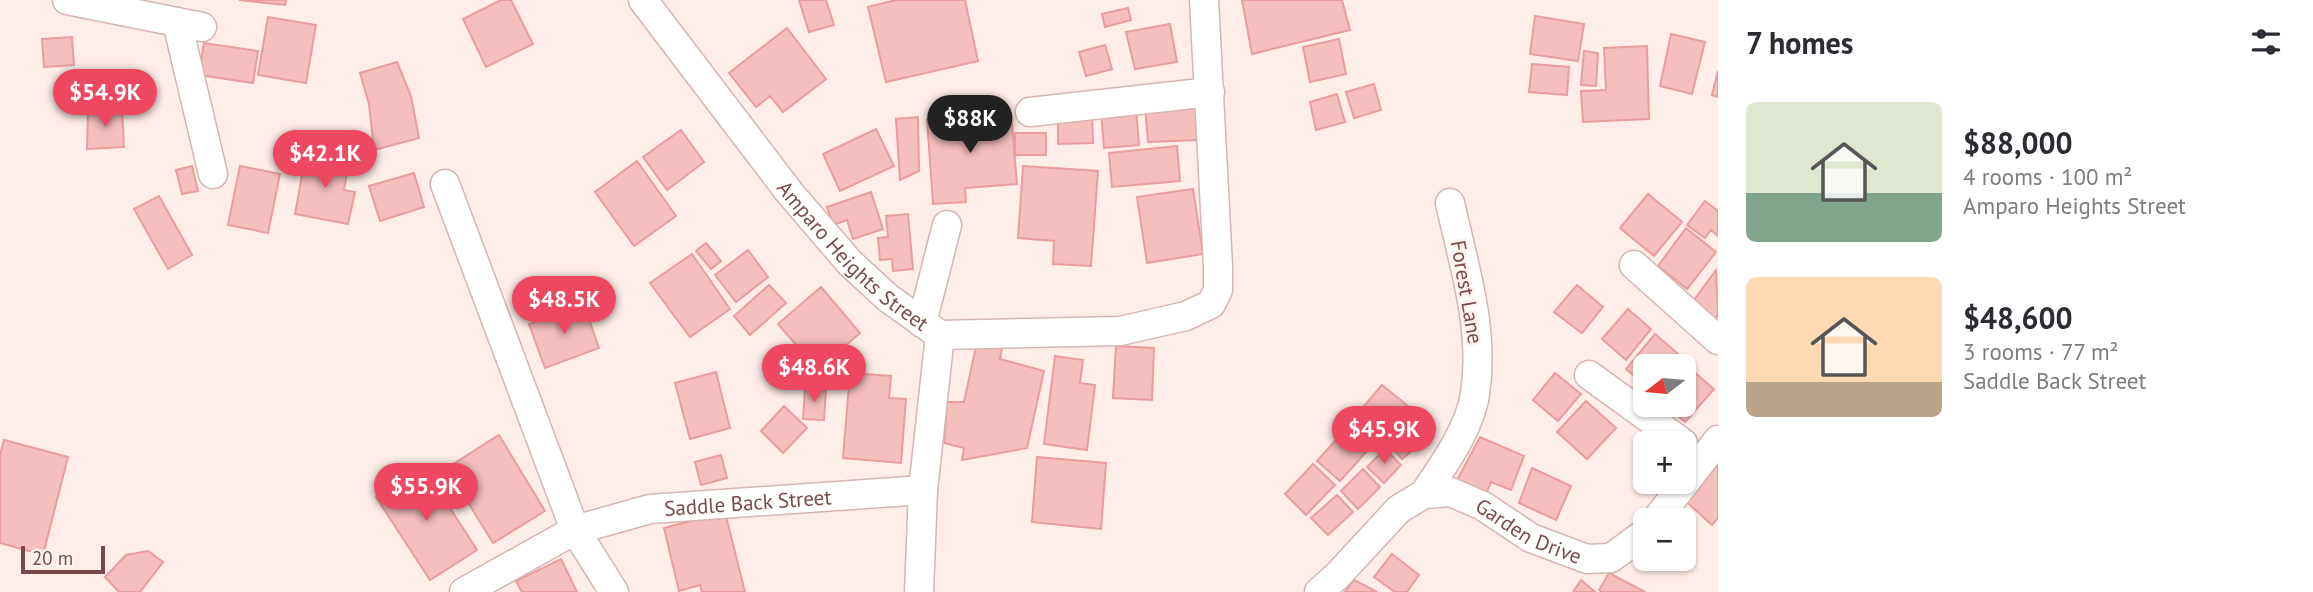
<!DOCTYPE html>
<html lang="en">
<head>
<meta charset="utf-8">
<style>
	body { margin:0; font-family:"PT Sans",sans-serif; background:#f7f7f7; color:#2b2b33; height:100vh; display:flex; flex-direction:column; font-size:26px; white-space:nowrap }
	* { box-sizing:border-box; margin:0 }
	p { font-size:23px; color:#7c7c81 }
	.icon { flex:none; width:38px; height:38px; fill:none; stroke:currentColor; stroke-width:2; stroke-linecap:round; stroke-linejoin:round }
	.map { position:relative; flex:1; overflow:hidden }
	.side { display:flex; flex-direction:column; background:#fff; width:595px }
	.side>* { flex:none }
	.needle { width:46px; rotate:254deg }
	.buttons { position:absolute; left:1633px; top:354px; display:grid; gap:14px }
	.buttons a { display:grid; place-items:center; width:63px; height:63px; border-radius:10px; background:#fff; box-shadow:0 2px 5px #0004; font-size:35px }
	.scale { position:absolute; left:21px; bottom:18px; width:84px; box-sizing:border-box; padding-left:7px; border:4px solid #7a4a4a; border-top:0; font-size:19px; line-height:24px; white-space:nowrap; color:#7a4a4a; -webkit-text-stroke:5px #fff3f0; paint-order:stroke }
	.price { position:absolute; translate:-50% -60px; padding:0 16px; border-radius:24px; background:#ee4760; color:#fff; font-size:23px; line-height:46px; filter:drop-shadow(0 2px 4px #0008) }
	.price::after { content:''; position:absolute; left:50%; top:42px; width:21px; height:16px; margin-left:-10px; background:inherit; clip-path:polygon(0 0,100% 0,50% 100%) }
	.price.active { background:#222; color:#fff }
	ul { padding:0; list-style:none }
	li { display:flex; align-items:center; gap:21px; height:175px; padding:0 28px }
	li span { display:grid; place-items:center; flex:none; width:196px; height:140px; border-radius:10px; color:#555 }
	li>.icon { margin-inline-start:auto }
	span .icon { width:84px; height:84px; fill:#fffc; stroke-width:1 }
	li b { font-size:30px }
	h2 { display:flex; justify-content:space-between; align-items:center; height:84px; padding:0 28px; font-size:30px }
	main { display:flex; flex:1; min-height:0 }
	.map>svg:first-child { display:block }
</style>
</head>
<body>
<main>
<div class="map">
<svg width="1718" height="592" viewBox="0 0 1718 592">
	<rect width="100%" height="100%" fill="#feede8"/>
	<path fill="#f5bfbe" stroke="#e99e9d" stroke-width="2" d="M239 0H286L285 5Z
		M501 0H511L533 44 486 67 463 19Z
		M799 0H826L834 25 809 32Z
		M896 0H965L978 61 886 82 868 7Z
		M1242 0H1342L1350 30 1252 54Z
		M1128 8 1131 20 1105 27 1102 14Z
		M1535 16 1584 24 1578 61 1530 54Z
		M268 17 316 25 306 83 258 75Z
		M1170 24 1177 62 1135 69 1126 32Z
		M787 28 826 79 783 112 770 96 756 107 729 73Z
		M1671 34 1705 42 1692 94 1660 86Z
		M72 37 74 65 44 67 42 39Z
		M1339 39 1346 74 1310 82 1303 47Z
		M204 43 258 51 253 83 199 75Z
		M1105 45 1112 69 1086 76 1079 52Z
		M1647 46 1649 119 1583 122 1581 91 1606 90 1604 48Z
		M1584 51 1598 53 1596 86 1581 85Z
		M397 62 411 96 419 138 374 150 369 104 360 73Z
		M1532 64 1569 67 1567 95 1529 92Z
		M1718 71V97L1712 95Z
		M1374 84 1381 110 1354 118 1346 92Z
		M1337 94 1345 122 1316 130 1310 102Z
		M1196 103 1198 140 1148 142 1145 105Z
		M122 108 124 147 87 149 88 110Z
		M1136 110 1139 145 1104 148 1101 113Z
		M1011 113 1017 184 965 188 966 202 933 204 927 119Z
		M1058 115H1092L1093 143 1058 144Z
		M918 117 919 171 900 180 896 119Z
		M876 129 894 166 840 191 823 154Z
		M681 130 704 162 667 190 643 157Z
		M1015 133H1046V155H1015Z
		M1177 146 1180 181 1112 187 1109 153Z
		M306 154 349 163 344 190 355 192 348 224 295 214Z
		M637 161 676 216 634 246 595 192Z
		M192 166 198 191 182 194 176 170Z
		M240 166 280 174 268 233 228 225Z
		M1023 166 1098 171 1091 266 1053 264 1054 241 1018 238Z
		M414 173 424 207 380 221 369 186Z
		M1193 189 1203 254 1147 263 1137 197Z
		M871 192 883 229 853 239 847 220 833 225 827 207Z
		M1648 194 1682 222 1654 256 1620 228Z
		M159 196 192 255 168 269 134 209Z
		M1705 201 1718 211V236L1711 230 1705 238 1687 225Z
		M908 214 913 269 893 271 892 259 880 260 878 238 888 237 886 216Z
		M1686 228 1716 252 1687 289 1658 266Z
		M706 243 721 261 711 269 696 251Z
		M748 250 768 277 736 302 715 275Z
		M692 254 730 309 690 337 650 283Z
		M1716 270 1718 315 1711 325 1688 308Z
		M769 285 786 303 750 335 734 316Z
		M1577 285 1603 307 1582 333 1554 312Z
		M821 287 860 333 818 370 778 324Z
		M584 305 599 348 545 368 529 324Z
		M1628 309 1651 329 1626 360 1602 339Z
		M1655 334 1684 359 1678 366H1645V385L1626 369Z
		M978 337 1003 342 1000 359 1044 371 1027 448 962 460 964 448 944 443 947 402H964Z
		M1116 346 1154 348 1152 400 1113 398Z
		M1055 356 1083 360 1080 383 1095 385 1087 450 1044 444Z
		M1686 365 1714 389 1685 422 1664 404H1684V368Z
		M716 372 730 428 690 439 675 383Z
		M850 373 891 376 889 398 906 399 901 463 843 458Z
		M1555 373 1581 394 1558 421 1533 400Z
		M1382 385 1409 407 1374 448 1348 425Z
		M805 388 826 390 824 420 803 419Z
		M1586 401 1616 428 1587 459 1557 432Z
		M784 406 807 428 783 453 761 431Z
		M1416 414 1433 433 1402 459 1386 440Z
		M1344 431 1367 451 1340 481 1317 461Z
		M499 435 545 511 493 543 447 468Z
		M1480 437 1524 456 1511 490 1491 482 1486 494 1456 482Z
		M4 440 68 457 43 555 0 543V455Z
		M1385 449 1401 465 1384 483 1367 467Z
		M721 455 727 478 701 485 695 462Z
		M1037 457 1106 463 1101 529 1032 522Z
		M1712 461 1718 466V518L1712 525 1680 496Z
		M1313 464 1335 485 1306 515 1285 494Z
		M423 466 477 550 430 580 376 497Z
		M1532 468 1571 486 1556 520 1519 503Z
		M1363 469 1380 487 1358 509 1341 491Z
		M1337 495 1353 512 1328 535 1311 518Z
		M725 512 745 592H702L700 585 679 591 664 528Z
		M148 551 163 562 140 592H119L105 577 126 555Z
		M1392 554 1419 575 1407 592H1395L1374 577Z
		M561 559 577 592H522L516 581Z
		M1609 573 1645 592H1602L1599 590Z
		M1354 580 1377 592H1345Z
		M1581 580 1595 592H1573Z"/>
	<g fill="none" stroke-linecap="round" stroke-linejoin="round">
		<defs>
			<g id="minor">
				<path d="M67 0 202 27"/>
				<path id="s1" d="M643 0 789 192 850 263 888 298 940 335 923 490 919 592"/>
				<path d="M177 22 213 174"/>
				<path d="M1030 112 1210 92"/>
				<path d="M445 184 575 530 614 592"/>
				<path d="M1634 265 1718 340"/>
				<path d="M922 323 947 225"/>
				<path d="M940 335 1120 331 1186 316 1211 304 1218 290V266L1204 0"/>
				<path d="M1589 375 1683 443"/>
				<path d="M1424 494C1443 466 1470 428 1475 394 1485 330 1464 266 1450 203"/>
				<path d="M1656 520 1718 440"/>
				<path id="s2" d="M464 592 575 530 650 509 923 490"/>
				<path id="s3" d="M1319 592 1337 576 1399 509 1424 494 1451 492 1483 506 1531 538 1587 559 1611 558 1645 533"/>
			</g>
		</defs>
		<use href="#minor" stroke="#d6b5b2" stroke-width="31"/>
		<use href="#minor" stroke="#fff" stroke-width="28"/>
	</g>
	<g text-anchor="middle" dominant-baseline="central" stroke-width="6" stroke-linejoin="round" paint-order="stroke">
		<g font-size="21" fill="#7a4a4a" stroke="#fff3f0">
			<text stroke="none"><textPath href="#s1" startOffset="332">Amparo Heights Street</textPath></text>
			<text transform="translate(1467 292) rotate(80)">Forest Lane</text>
			<text stroke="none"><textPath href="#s2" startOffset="303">Saddle Back Street</textPath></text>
			<text stroke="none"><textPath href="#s3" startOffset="259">Garden Drive</textPath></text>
		</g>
	</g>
</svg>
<div class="buttons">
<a><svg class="needle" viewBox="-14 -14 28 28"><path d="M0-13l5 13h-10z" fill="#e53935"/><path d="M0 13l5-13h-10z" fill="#7c7c81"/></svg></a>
<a>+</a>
<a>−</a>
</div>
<div class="scale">20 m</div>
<b class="price" style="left:105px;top:129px">$54.9K</b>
<b class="price active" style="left:970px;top:155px">$88K</b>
<b class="price" style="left:325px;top:190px">$42.1K</b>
<b class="price" style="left:564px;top:336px">$48.5K</b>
<b class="price" style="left:814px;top:404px">$48.6K</b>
<b class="price" style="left:1384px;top:466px">$45.9K</b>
<b class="price" style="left:426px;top:523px">$55.9K</b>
</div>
<section class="side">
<h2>7 homes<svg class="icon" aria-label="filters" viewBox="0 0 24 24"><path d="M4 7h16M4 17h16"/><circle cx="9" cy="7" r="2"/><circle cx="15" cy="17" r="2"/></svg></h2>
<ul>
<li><span style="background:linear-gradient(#dfe7d0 65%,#7fa58c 0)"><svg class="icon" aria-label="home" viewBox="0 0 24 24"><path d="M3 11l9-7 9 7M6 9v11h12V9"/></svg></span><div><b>$88,000</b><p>4 rooms · 100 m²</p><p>Amparo Heights Street</p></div></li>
<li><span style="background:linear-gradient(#ffd9b3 75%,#b9a48a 0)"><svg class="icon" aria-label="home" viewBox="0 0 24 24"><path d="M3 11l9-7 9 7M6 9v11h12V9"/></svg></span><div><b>$48,600</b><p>3 rooms · 77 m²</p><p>Saddle Back Street</p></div></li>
</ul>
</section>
</main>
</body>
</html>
